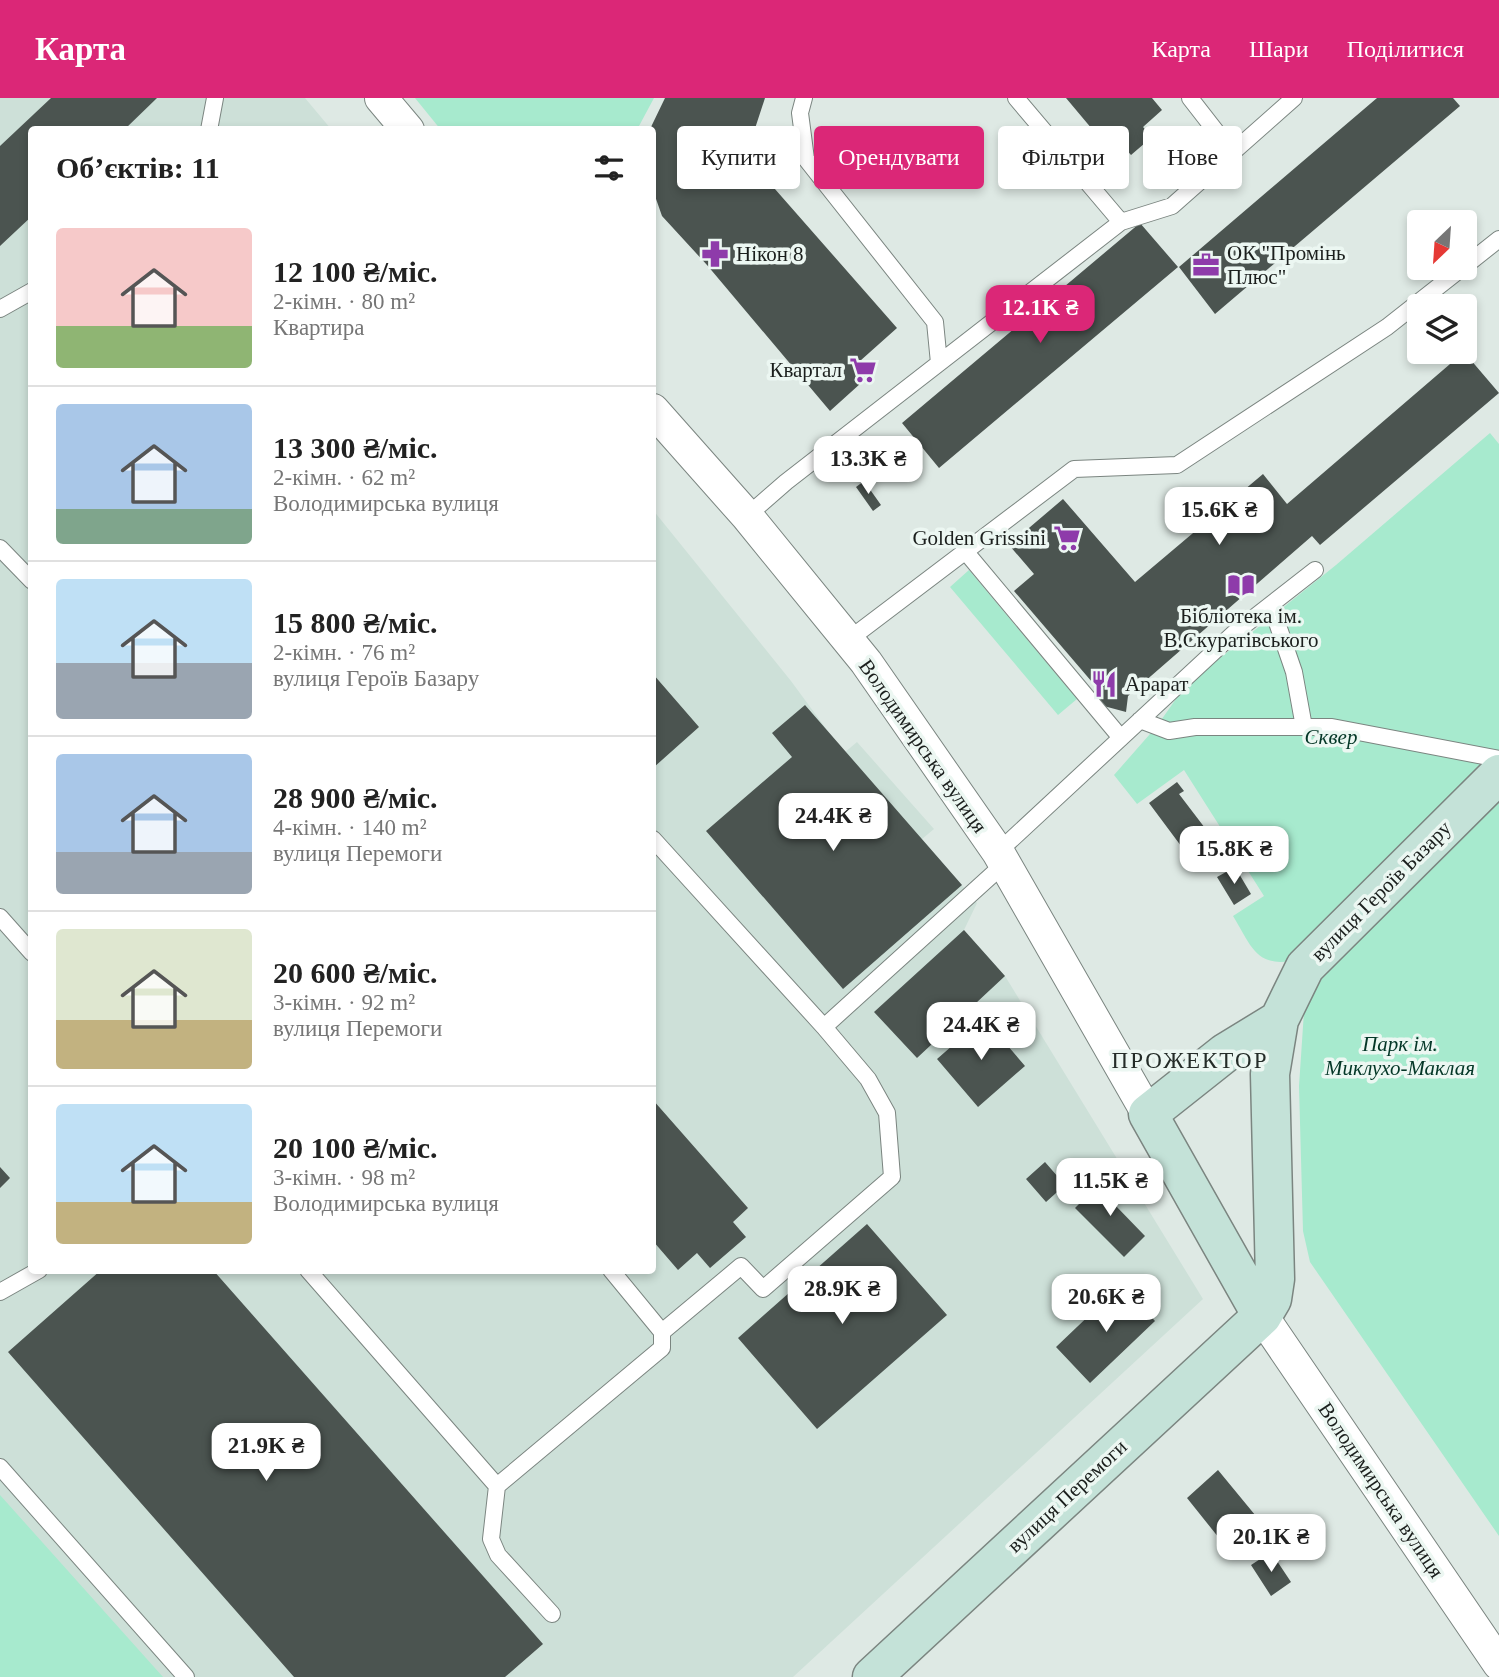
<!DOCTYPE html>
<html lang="uk">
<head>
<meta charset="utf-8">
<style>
	body { margin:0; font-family:"Times New Roman",serif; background:#f2f2f2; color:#222; height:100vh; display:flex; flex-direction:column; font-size:26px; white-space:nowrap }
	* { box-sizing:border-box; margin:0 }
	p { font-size:23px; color:#767676 }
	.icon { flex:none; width:38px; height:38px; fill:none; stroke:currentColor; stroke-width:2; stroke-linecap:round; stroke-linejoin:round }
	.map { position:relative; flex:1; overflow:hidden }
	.details { position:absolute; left:28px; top:28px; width:628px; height:1148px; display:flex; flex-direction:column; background:#fff; border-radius:7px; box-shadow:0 4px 10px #0003 }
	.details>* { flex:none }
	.top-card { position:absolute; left:677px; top:28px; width:665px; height:63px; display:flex; gap:14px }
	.needle { width:46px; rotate:205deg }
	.fabs { position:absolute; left:1407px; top:112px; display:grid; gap:14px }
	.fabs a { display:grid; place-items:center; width:70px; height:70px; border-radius:7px; background:#fff; box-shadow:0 4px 10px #0003; font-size:35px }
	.price { position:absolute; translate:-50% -60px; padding:0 16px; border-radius:14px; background:#fff; color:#222; font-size:23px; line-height:46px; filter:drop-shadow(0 2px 4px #0008) }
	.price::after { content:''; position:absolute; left:50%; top:42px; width:21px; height:16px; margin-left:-10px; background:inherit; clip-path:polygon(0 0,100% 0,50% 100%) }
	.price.on { background:#db2777; color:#fff }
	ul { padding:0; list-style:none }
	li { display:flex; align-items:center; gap:21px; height:175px; padding:0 28px }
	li+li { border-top:2px solid #e0e0e0 }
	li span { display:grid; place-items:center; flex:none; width:196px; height:140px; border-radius:7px; color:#555 }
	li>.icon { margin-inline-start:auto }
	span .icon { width:84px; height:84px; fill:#fffc; stroke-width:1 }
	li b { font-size:30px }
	h2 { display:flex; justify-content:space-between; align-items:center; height:84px; padding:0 28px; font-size:30px }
	.tag { padding:0 24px; border-radius:7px; background:#fff; box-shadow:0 4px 10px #0003; font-size:24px; line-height:63px }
	.tag.on { background:#db2777; color:#fff }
	header { display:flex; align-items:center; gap:42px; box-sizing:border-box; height:98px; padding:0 35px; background:#db2777; color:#fff }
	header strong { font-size:33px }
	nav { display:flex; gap:38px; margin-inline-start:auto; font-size:24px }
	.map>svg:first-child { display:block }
</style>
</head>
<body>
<header>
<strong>Карта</strong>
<nav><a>Карта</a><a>Шари</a><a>Поділитися</a></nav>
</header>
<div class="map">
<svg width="1499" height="1579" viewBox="0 0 1499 1579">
	<rect width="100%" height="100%" fill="#dee9e4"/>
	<path fill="#cde0d8" d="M0 0H305L331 31 32 32V1172H653V412L791 583 844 655 857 644 934 731 922 741 977 805 964 832 1005 878 1203 1201 793 1579H0Z"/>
	<path fill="#a7eace" d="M415 0H654L639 28 624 31 441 32Z
		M1490 335 1499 346V656L1291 863C1255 869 1250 845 1233 818L1264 798 1184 672 1137 706 1114 677 1157 628 1185 588 1336 467Z
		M969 472 1077 601 1058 617 950 489Z
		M1499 678V1438L1310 1164 1303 1133 1299 988 1307 869Z
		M0 1397 163 1579H0Z"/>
	<path fill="#4b5450" d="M51 0H157L124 32H32V118L0 148V48Z
		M665 0H765L746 58 897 230 860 263 871 276 830 313 707 167 662 118 655 98 651 29Z
		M1066 0H1152L1162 12 1143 29 1152 39 1131 57 1123 48 1113 56Z
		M1377 0H1453L1460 8 1215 216 1179 169Z
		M1140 125 1178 169 939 370 902 325Z
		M1464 254 1499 295 1320 447 1312 438 1128 598 1126 614 1100 607 1098 591 1014 493 1034 476 1009 447 1063 401 1135 484 1263 376 1287 406Z
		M864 383 881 407 873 413 856 389Z
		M653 576 699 629 653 670Z
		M805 607 962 787 843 891 706 733 792 659 772 635Z
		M1177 684 1184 693 1179 696 1208 734 1184 752 1149 705Z
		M1235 769 1251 796 1234 807 1217 779Z
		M964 832 1005 878 917 960 874 914Z
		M984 920 1025 968 978 1009 937 961Z
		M653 1002 748 1110 733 1124 746 1139 710 1170 697 1155 678 1172 653 1143Z
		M1045 1064 1065 1087 1046 1104 1026 1081Z
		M0 1069 10 1080 0 1090Z
		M1106 1079 1123 1097 1114 1106 1145 1138 1124 1159 1075 1110Z
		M867 1126 947 1217 817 1331 738 1240Z
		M101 1172H213L543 1546 505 1579H294L8 1254Z
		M1121 1187 1155 1223 1090 1285 1056 1249Z
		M1218 1372 1260 1423 1227 1450 1187 1400Z
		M1271 1454 1291 1484 1271 1498 1251 1467Z"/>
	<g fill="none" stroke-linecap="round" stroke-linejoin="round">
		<defs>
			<path id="lane" d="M804 0 800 15 806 61 935 224 939 265
				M1016 0 1121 124
				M1190 0 1232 54
				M209 32 215 0
				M1465 168 1499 141
				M0 211 32 193
				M747 418 786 384 1121 124 1172 108 1294 0
				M0 450 32 483
				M965 453 1121 640
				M1271 507 1294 574 1304 629
				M847 543 1074 371 1177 367 1387 229 1462 170
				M1140 622 1169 633 1195 629H1332L1499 661
				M653 741 824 929 1004 766
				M998 754 1233 536 1315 472
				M0 819 32 855
				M308 1172 497 1388
				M611 1172 662 1234 741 1168 763 1191 892 1079 887 1015 868 981 824 929
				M0 1194 39 1172
				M0 1369 186 1579
				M552 1516 498 1457 491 1441 497 1388 662 1250V1234"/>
			<path id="street" d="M381 0 408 32
				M653 312 747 418 866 564 998 754 1148 1016
				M1262 1218 1499 1566"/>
			<path id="secondary" d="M1262 1218 1148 1016 1225 955 1279 922
				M872 1579 1262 1218 1272 1201 1275 1181 1270 976 1279 922 1305 869 1499 676"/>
		</defs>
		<use href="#lane" stroke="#7b8580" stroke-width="18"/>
		<use href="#street" stroke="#7b8580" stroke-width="34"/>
		<use href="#secondary" stroke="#7b8580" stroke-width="41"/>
		<use href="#lane" stroke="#fff" stroke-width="16"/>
		<use href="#street" stroke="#fff" stroke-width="32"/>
		<use href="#secondary" stroke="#c4e2d8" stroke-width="38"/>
	</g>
	<defs>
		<symbol id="pharmacy-bare" viewBox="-9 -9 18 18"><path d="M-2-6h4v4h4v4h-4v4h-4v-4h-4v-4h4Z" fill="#8e3baa" stroke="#ecf7f2" stroke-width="2.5" paint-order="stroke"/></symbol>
		<symbol id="office-bare" viewBox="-9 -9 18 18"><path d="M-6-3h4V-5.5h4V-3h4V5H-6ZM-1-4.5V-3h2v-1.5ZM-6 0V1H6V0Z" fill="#8e3baa" stroke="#ecf7f2" stroke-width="2.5" paint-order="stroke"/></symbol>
		<symbol id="supermarket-bare" viewBox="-9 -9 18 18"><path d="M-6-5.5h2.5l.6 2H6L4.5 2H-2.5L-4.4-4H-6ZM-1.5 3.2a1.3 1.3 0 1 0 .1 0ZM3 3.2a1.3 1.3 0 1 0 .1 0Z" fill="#8e3baa" stroke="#ecf7f2" stroke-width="2.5" paint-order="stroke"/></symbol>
		<symbol id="library-bare" viewBox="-9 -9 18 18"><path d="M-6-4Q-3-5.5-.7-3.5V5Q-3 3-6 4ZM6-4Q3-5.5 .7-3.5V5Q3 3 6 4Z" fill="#8e3baa" stroke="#ecf7f2" stroke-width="2.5" paint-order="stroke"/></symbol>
		<symbol id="restaurant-bare" viewBox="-9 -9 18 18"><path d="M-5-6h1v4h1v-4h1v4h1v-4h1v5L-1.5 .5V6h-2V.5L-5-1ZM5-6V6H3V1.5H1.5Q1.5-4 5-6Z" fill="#8e3baa" stroke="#ecf7f2" stroke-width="2.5" paint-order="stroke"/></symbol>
	</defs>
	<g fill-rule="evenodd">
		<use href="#pharmacy-bare" x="696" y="137" width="38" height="38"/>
		<use href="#office-bare" x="1187" y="148" width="38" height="38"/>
		<use href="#supermarket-bare" x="844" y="253" width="38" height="38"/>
		<use href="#supermarket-bare" x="1048" y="421" width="38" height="38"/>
		<use href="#library-bare" x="1222" y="468" width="38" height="38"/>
		<use href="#restaurant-bare" x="1085" y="567" width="38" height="38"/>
	</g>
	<g text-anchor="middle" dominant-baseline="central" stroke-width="7" stroke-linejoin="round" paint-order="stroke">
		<g font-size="21" fill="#1b1f1d" stroke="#ecf7f2" text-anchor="start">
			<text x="1227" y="155">ОК "Промінь<tspan x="1227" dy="24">Плюс"</tspan></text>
			<text x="736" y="156">Нікон 8</text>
			<text x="842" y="272" text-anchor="end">Квартал</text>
			<text x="1046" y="440" text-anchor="end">Golden Grissini</text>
			<text x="1241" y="518" text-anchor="middle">Бібліотека ім.<tspan x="1241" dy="24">В.Скуратівського</tspan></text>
			<text x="1125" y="586">Арарат</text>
		</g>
		<g font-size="21" font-style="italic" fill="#043727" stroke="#ecf7f2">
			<text x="1331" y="639">Сквер</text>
			<text x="1400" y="946">Парк ім.<tspan x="1400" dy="24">Миклухо-Маклая</tspan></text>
		</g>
		<g font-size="21" fill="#1b1f1d" stroke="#ecf7f2">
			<text transform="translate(923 648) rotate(55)">Володимирська вулиця</text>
			<text transform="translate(1381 793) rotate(-45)">вулиця Героїв Базару</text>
			<text transform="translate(1381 1392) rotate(56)">Володимирська вулиця</text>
			<text transform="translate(1067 1398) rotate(-43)">вулиця Перемоги</text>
		</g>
		<g font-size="23" letter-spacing="2" fill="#242c28" stroke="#ecf7f2">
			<text x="1190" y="962">ПРОЖЕКТОР</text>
		</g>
	</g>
</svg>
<div class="fabs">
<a><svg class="needle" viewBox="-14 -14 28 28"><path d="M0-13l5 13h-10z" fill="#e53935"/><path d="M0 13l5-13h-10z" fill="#767676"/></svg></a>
<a><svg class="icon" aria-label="layers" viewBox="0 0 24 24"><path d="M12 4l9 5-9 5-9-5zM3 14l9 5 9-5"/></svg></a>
</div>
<b class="price on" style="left:1040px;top:247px">12.1K ₴</b>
<b class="price" style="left:868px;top:398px">13.3K ₴</b>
<b class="price" style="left:1219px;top:449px">15.6K ₴</b>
<b class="price" style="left:833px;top:755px">24.4K ₴</b>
<b class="price" style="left:1234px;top:788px">15.8K ₴</b>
<b class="price" style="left:981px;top:964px">24.4K ₴</b>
<b class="price" style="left:1110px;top:1120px">11.5K ₴</b>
<b class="price" style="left:842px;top:1228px">28.9K ₴</b>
<b class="price" style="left:1106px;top:1236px">20.6K ₴</b>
<b class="price" style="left:266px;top:1385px">21.9K ₴</b>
<b class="price" style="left:1271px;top:1476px">20.1K ₴</b>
<div class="top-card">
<a class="tag">Купити</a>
<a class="tag on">Орендувати</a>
<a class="tag">Фільтри</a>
<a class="tag">Нове</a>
</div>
<section class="details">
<h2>Об’єктів: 11<svg class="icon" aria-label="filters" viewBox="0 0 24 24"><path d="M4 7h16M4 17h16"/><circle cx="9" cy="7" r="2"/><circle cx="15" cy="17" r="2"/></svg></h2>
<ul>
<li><span style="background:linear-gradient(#f6c9c9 70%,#8fb573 0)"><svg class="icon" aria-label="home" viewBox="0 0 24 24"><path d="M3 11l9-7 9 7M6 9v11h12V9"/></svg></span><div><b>12 100 ₴/міс.</b><p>2-кімн. · 80 m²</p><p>Квартира</p></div></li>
<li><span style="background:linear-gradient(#a9c7e8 75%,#7fa58c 0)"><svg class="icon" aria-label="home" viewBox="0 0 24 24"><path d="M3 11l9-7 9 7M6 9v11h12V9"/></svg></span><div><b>13 300 ₴/міс.</b><p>2-кімн. · 62 m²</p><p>Володимирська вулиця</p></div></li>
<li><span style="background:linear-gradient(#bfe0f5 60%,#9aa5b1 0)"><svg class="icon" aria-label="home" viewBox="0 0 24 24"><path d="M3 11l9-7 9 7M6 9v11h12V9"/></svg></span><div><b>15 800 ₴/міс.</b><p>2-кімн. · 76 m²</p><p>вулиця Героїв Базару</p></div></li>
<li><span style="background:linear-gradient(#a9c7e8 70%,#9aa5b1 0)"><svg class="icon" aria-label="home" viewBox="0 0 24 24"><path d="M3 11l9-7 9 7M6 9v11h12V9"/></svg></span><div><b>28 900 ₴/міс.</b><p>4-кімн. · 140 m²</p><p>вулиця Перемоги</p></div></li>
<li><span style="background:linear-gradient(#dfe7d0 65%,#c2b280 0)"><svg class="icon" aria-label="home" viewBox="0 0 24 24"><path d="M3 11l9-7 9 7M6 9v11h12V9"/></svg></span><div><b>20 600 ₴/міс.</b><p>3-кімн. · 92 m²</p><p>вулиця Перемоги</p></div></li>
<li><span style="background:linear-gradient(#bfe0f5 70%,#c2b280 0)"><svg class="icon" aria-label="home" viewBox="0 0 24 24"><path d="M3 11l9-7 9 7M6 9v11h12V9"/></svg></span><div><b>20 100 ₴/міс.</b><p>3-кімн. · 98 m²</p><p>Володимирська вулиця</p></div></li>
</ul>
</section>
</div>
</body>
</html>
